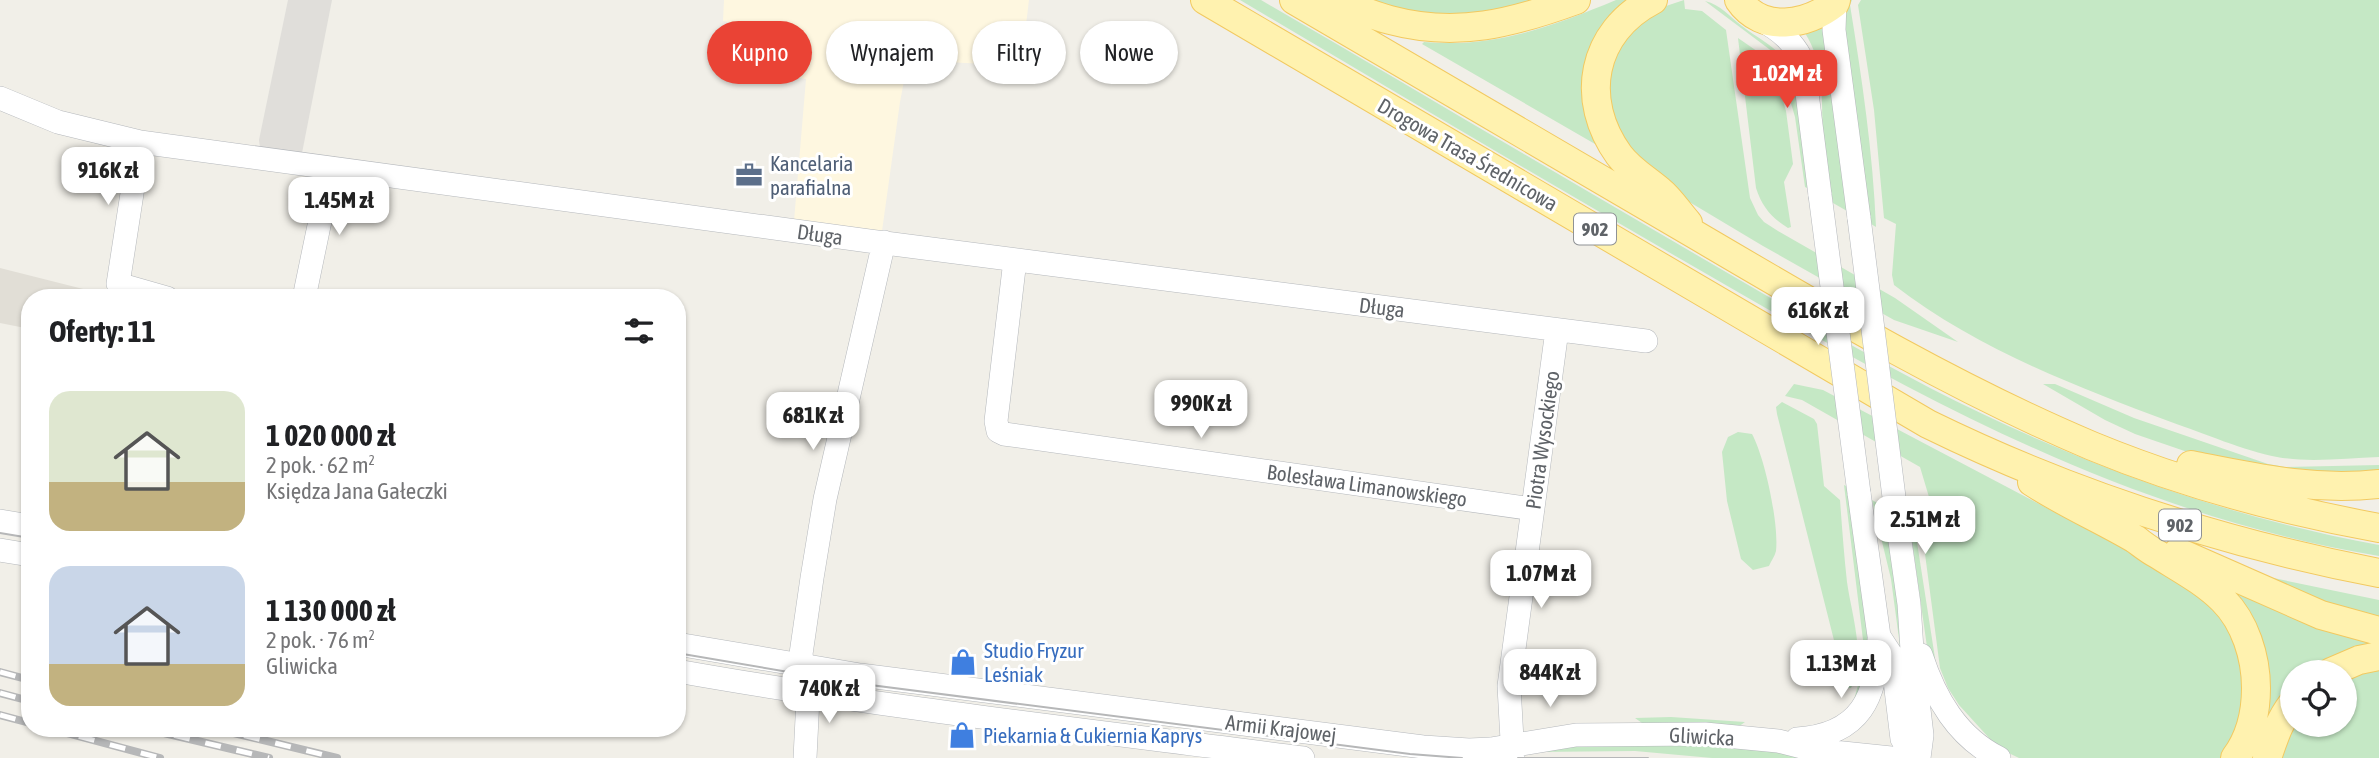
<!DOCTYPE html>
<html lang="pl">
<head>
<meta charset="utf-8">
<style>
	body { margin:0; font-family:"Asap Condensed",sans-serif; background:#f2f2f2; color:#202124; height:100vh; display:flex; flex-direction:column; font-size:26px; white-space:nowrap }
	* { box-sizing:border-box; margin:0 }
	p { font-size:23px; color:#757577 }
	.icon { flex:none; width:38px; height:38px; fill:none; stroke:currentColor; stroke-width:2; stroke-linecap:round; stroke-linejoin:round }
	.map { position:relative; flex:1; overflow:hidden }
	.panel { position:absolute; left:21px; top:289px; width:665px; height:448px; display:flex; flex-direction:column; background:#fff; border-radius:28px; box-shadow:0 2px 5px #0004 }
	.panel>* { flex:none }
	.top-card { position:absolute; left:707px; top:21px; width:665px; height:63px; display:flex; gap:14px }
	.fabs { position:absolute; left:2280px; top:660px; display:grid; gap:14px }
	.fabs a { display:grid; place-items:center; width:77px; height:77px; border-radius:50%; background:#fff; box-shadow:0 2px 5px #0004; font-size:35px }
	.price { position:absolute; translate:-50% -60px; padding:0 16px; border-radius:14px; background:#fff; color:#222; font-size:23px; line-height:46px; filter:drop-shadow(0 2px 4px #0008) }
	.price::after { content:''; position:absolute; left:50%; top:42px; width:21px; height:16px; margin-left:-10px; background:inherit; clip-path:polygon(0 0,100% 0,50% 100%) }
	.price.on { background:#ea4335; color:#fff }
	ul { padding:0; list-style:none }
	li { display:flex; align-items:center; gap:21px; height:175px; padding:0 28px }
	li span { display:grid; place-items:center; flex:none; width:196px; height:140px; border-radius:21px; color:#555 }
	li>.icon { margin-inline-start:auto }
	span .icon { width:84px; height:84px; fill:#fffc; stroke-width:1 }
	li b { font-size:30px }
	h2 { display:flex; justify-content:space-between; align-items:center; height:84px; padding:0 28px; font-size:30px }
	.pill { padding:0 24px; border-radius:32px; background:#fff; box-shadow:0 2px 5px #0004; font-size:24px; line-height:63px }
	.pill.on { background:#ea4335; color:#fff }
	.map>svg:first-child { display:block }
</style>
</head>
<body>
<div class="map">
<svg width="2379" height="758" viewBox="0 0 2379 758">
	<rect width="100%" height="100%" fill="#f1efe8"/>
	<path fill="#fef7e0" d="M724 0H1029L1021 66 908 60 900 102 882 231 794 221 806 79 751 71 755 28 723 21Z"/>
	<path fill="#e0deda" d="M288 0H332L302 153 260 148 259 140Z"/>
	<path fill="#e1ded6" d="M0 268 103 294V297L30 298V329L0 323Z"/>
	<path fill="#c5e8c5" d="M1240 0H1261C1406 84 1550 170 1695 254 1773 299 1850 346 1930 388 2072 461 2221 516 2379 545V556C2124 513 1918 397 1698 269 1545 181 1392 90 1240 0Z
		M1353 0H1560L1461 23Z
		M1616 0H1633L1621 9 1595 144 1422 44 1424 42C1495 48 1551 27 1616 0Z
		M1684 0 1685 9 1702 11 1726 30 1750 198 1758 215 1764 222 1778 231 1895 298 1958 342 1894 320 1763 246 1676 194 1625 151 1605 91 1620 42 1657 9Z
		M1848 0H1852L1850 5C1862 79 1873 153 1876 227L1871 224 1845 35V12Z
		M1861 0H2379V457C2346 458 2310 463 2277 457 2245 451 2203 433 2171 422 2075 386 1975 348 1894 285L1892 275 1896 224 1884 218 1874 110 1858 5Z
		M1705 1C1721 5 1729 16 1742 26 1765 44 1781 47 1794 76L1809 189 1805 187 1795 117 1777 55Z
		M1823 26 1847 211 1833 203C1829 179 1825 156 1823 133 1821 97 1825 65 1805 33Z
		M1738 38 1767 58 1780 90 1786 111 1793 164 1784 182 1791 227 1788 228C1772 218 1762 207 1756 188Z
		M1794 384 1823 390 2191 584 2236 636 2246 702 2229 749 2220 758H2019L1988 743 1990 739 1959 705 1948 688 1940 668 1925 554V544L1938 527 1920 467 1802 400 1785 396Z
		M2043 384H2055L2134 418 2268 464 2285 467 2379 465V470L2303 474 2202 457 2135 434 2105 420Z
		M1782 402 1814 419 1817 424 1824 486 1840 500C1842 527 1844 555 1847 582 1851 612 1867 660 1851 688H1847L1845 684 1777 414 1776 407Z
		M1738 432 1752 434C1765 458 1779 524 1776 551 1775 556 1771 561 1769 566L1753 570 1741 559 1727 501 1722 452 1728 437Z
		M1844 485 1848 487 1868 631 1870 672 1853 703 1864 664V648Z
		M1872 500 1885 507 1917 734 1912 736 1891 579Z
		M1909 520 1914 523 1937 671 1950 699 1972 729 1948 699 1929 661Z
		M2259 575 2379 600V623Z
		M2217 577 2364 635 2379 648 2335 660 2316 672H2292V692L2256 758H2246L2259 730Z
		M2379 665V758H2279L2292 724H2345V675Z
		M1671 717 1745 722 1738 727 1642 723 1635 718Z
		M1690 744 1841 758H1712L1635 751 1533 752 1580 745Z"/>
	<g fill="none" stroke-linecap="round" stroke-linejoin="round">
		<defs>
			<path id="minor" d="M1835 3 1834 30 1859 218
				M1761 20C1780 30 1794 42 1803 62L1820 195
				M0 98 58 122 140 142 869 241 1646 341
				M140 142 118 284 167 298
				M1015 260 996 421 998 431 1004 434 1533 509
				M304 298 331 168
				M1859 493 1879 636 1892 656 1902 739 1916 758
				M1896 513 1909 604 1912 650 1922 735 1919 758
				M0 521 30 526
				M0 550 30 555
				M677 644 860 675 1423 747 1469 750 1491 749 1576 735 1705 734 1778 741 1814 750 1891 758
				M1921 655C1935 698 1957 737 1999 758
				M677 671C885 708 1094 731 1303 758
				M1797 739C1861 735 1877 697 1879 639
				M805 758 808 698 801 654 812 578 825 499 884 242
				M1513 758 1509 686 1557 330"/>
			<path id="major" d="M1205 0 1928 424C2071 494 2223 543 2379 573
				M1294 0C1426 77 1557 154 1689 231 1820 308 1952 387 2092 446 2184 484 2281 510 2379 528
				M1333 0C1352 6 1370 15 1390 20 1457 38 1513 23 1576 0
				M1653 0C1591 32 1579 100 1619 155 1630 170 1646 179 1660 191 1670 199 1679 213 1688 223
				M1739 0C1762 34 1807 25 1835 3L1836 0
				M2191 465C2257 478 2312 491 2379 484
				M2032 482C2066 504 2101 519 2135 539 2142 544 2149 550 2157 554 2179 568 2204 581 2223 600 2245 622 2256 657 2256 688 2256 713 2250 738 2235 758
				M2178 552 2321 615 2379 631
				M2331 672 2359 660 2379 656
				M2267 758C2274 738 2279 721 2292 704"/>
		</defs>
		<use href="#minor" stroke="#b5b8bc" stroke-width="24"/>
		<use href="#major" stroke="#f2c960" stroke-width="30"/>
		<use href="#minor" stroke="#fff" stroke-width="23"/>
		<use href="#major" stroke="#fff2af" stroke-width="28"/>
		<path stroke="#b6b7b8" stroke-width="2" d="M0 533 30 538
			M677 653 847 682 1410 754 1462 758
			M1518 758H1648"/>
		<defs>
			<path id="rail" d="M0 672 30 680
				M0 693 30 701
				M0 715 30 723
				M48 728 160 758
				M143 728 269 758
				M213 728 337 758"/>
		</defs>
		<use href="#rail" stroke="#b6b7b8" stroke-width="8"/>
		<use href="#rail" stroke="#fff" stroke-width="5" stroke-dasharray="16" stroke-linecap="butt"/>
		<defs>
			<path id="minor-bridge" d="M1820 195 1859 493
				M1859 218 1896 513"/>
		</defs>
		<use href="#minor-bridge" stroke="#b5b8bc" stroke-width="24" stroke-linecap="butt"/>
		<use href="#minor-bridge" stroke="#fff" stroke-width="23"/>
	</g>
	<defs>
		<symbol id="office-bare" viewBox="-9 -9 18 18"><path d="M-6-3h4V-5.5h4V-3h4V5H-6ZM-1-4.5V-3h2v-1.5ZM-6 0V1H6V0Z" fill="#5c6f8a" stroke="#fff" stroke-width="2.5" paint-order="stroke"/></symbol>
		<symbol id="shop-bare" viewBox="-9 -9 18 18"><path d="M-5-2.5h2.3a2.7 3.5 0 0 1 5.4 0H5L5.5 6h-11ZM-1.5-2.5h3a1.5 2.3 0 0 0-3 0Z" fill="#3f7fe0" stroke="#fff" stroke-width="2.5" paint-order="stroke"/></symbol>
	</defs>
	<g fill-rule="evenodd">
		<use href="#office-bare" x="730" y="156" width="38" height="38"/>
		<use href="#shop-bare" x="944" y="643" width="38" height="38"/>
		<use href="#shop-bare" x="943" y="716" width="38" height="38"/>
	</g>
	<g text-anchor="middle" dominant-baseline="central" stroke-width="6" stroke-linejoin="round" paint-order="stroke">
		<g fill="#fff" stroke="#8f9295" stroke-width="2">
			<rect x="1574" y="213.5" width="42" height="31" rx="5"/>
			<rect x="2159" y="509.5" width="42" height="31" rx="5"/>
		</g>
		<g font-size="19" font-weight="bold" fill="#5f6368">
			<text x="1595" y="229">902</text>
			<text x="2180" y="525">902</text>
		</g>
		<g font-size="21" fill="#5f6368" stroke="#fff">
			<text transform="translate(1468 154) rotate(30)">Drogowa Trasa Średnicowa</text>
			<text transform="translate(820 234) rotate(8)">Długa</text>
			<text transform="translate(1382 307) rotate(7)">Długa</text>
			<text transform="translate(1542 440) rotate(-82)">Piotra Wysockiego</text>
			<text transform="translate(1367 485) rotate(8)">Bolesława Limanowskiego</text>
			<text transform="translate(1281 728) rotate(7)">Armii Krajowej</text>
			<text transform="translate(1702 736) rotate(3)">Gliwicka</text>
		</g>
		<g font-size="21" fill="#4e5e75" stroke="#fff" text-anchor="start">
			<text x="770" y="163">Kancelaria<tspan x="770" dy="24">parafialna</tspan></text>
		</g>
		<g font-size="21" fill="#366cbe" stroke="#fff" text-anchor="start">
			<text x="984" y="650">Studio Fryzur<tspan x="984" dy="24">Leśniak</tspan></text>
			<text x="983" y="735">Piekarnia &amp; Cukiernia Kaprys</text>
		</g>
	</g>
</svg>
<div class="fabs">
<a><svg class="icon" aria-label="locate" viewBox="0 0 24 24"><circle cx="12" cy="12" r="6"/><path d="M12 2v4M12 18v4M2 12h4M18 12h4"/></svg></a>
</div>
<b class="price on" style="left:1787px;top:110px">1.02M zł</b>
<b class="price" style="left:108px;top:207px">916K zł</b>
<b class="price" style="left:339px;top:237px">1.45M zł</b>
<b class="price" style="left:1818px;top:347px">616K zł</b>
<b class="price" style="left:1201px;top:440px">990K zł</b>
<b class="price" style="left:813px;top:452px">681K zł</b>
<b class="price" style="left:1925px;top:556px">2.51M zł</b>
<b class="price" style="left:1541px;top:610px">1.07M zł</b>
<b class="price" style="left:1841px;top:700px">1.13M zł</b>
<b class="price" style="left:1550px;top:709px">844K zł</b>
<b class="price" style="left:829px;top:725px">740K zł</b>
<div class="top-card">
<a class="pill on">Kupno</a>
<a class="pill">Wynajem</a>
<a class="pill">Filtry</a>
<a class="pill">Nowe</a>
</div>
<section class="panel">
<h2>Oferty: 11<svg class="icon" aria-label="filters" viewBox="0 0 24 24"><path d="M4 7h16M4 17h16"/><circle cx="9" cy="7" r="2"/><circle cx="15" cy="17" r="2"/></svg></h2>
<ul>
<li><span style="background:linear-gradient(#dfe7d0 65%,#c2b280 0)"><svg class="icon" aria-label="home" viewBox="0 0 24 24"><path d="M3 11l9-7 9 7M6 9v11h12V9"/></svg></span><div><b>1 020 000 zł</b><p>2 pok. · 62 m²</p><p>Księdza Jana Gałeczki</p></div></li>
<li><span style="background:linear-gradient(#c9d6e8 70%,#c2b280 0)"><svg class="icon" aria-label="home" viewBox="0 0 24 24"><path d="M3 11l9-7 9 7M6 9v11h12V9"/></svg></span><div><b>1 130 000 zł</b><p>2 pok. · 76 m²</p><p>Gliwicka</p></div></li>
</ul>
</section>
</div>
</body>
</html>
